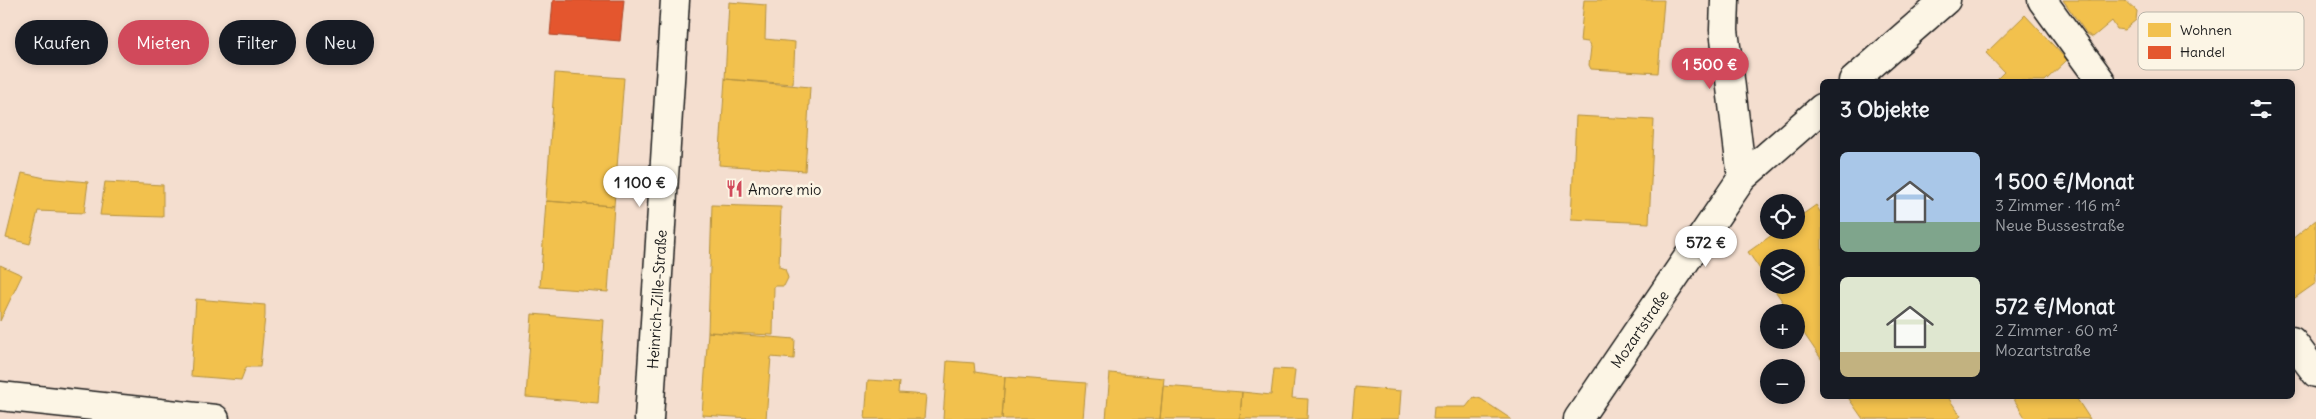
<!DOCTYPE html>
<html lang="de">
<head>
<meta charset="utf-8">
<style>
	body { margin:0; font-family:Delius,sans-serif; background:#242831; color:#f1f3f6; height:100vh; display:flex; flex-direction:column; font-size:19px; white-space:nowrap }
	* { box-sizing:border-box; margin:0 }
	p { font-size:16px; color:#9ea1a6 }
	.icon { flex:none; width:28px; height:28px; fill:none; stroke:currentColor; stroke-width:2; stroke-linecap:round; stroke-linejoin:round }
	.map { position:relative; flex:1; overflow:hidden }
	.panel { position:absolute; left:1820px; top:79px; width:475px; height:320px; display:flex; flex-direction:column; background:#171b24; border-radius:8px; box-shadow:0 2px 8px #0003 }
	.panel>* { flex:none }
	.banner { position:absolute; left:15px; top:20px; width:475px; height:45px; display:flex; gap:10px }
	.fabs { position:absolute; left:1760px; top:194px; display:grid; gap:10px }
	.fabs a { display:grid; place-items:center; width:45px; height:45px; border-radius:50%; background:#171b24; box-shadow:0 2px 8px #0003; font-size:25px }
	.price { position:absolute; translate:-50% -42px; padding:0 11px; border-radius:18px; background:#fff; color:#222; font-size:16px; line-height:32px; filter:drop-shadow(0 1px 2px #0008) }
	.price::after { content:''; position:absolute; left:50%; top:30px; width:15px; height:11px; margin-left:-8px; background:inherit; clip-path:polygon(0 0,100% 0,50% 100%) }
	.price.selected { background:#d1495b; color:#fff }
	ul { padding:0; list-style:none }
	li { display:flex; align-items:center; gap:15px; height:125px; padding:0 20px }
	li span { display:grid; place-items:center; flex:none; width:140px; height:100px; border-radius:8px; color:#555 }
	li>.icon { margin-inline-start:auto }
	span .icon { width:60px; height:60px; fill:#fffc; stroke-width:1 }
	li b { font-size:21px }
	h2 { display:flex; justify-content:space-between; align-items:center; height:60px; padding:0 20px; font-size:21px }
	.chip { padding:0 18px; border-radius:22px; background:#171b24; box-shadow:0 2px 8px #0003; font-size:18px; line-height:45px }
	.chip.selected { background:#d1495b; color:#fff }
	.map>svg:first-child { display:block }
</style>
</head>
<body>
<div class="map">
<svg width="2316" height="419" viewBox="0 0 2316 419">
	<rect width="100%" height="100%" fill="#f4decf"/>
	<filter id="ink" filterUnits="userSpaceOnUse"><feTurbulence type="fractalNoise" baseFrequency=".02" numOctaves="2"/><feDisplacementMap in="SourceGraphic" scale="10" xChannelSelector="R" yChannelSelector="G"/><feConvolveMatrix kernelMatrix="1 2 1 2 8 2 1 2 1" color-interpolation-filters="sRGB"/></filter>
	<g filter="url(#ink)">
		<path fill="#f2c14e" stroke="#b2903f" d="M1584 0H1664L1658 73 1591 69 1589 65 1591 47 1588 42 1580 41Z
			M2063 0H2125L2137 11 2136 20 2124 30 2117 29 2112 21 2093 37 2087 34Z
			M729 2 766 5 765 39 795 42 793 84 725 79Z
			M2025 15 2067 60 2045 81H1995L2004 72 1986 53Z
			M555 73 624 78 614 206 546 201Z
			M725 79 810 87 805 171 719 165Z
			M1576 116 1654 120 1649 223 1571 219Z
			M22 173 45 178 88 182 84 213 38 211 30 244 6 238Z
			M105 182 163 185V217L100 215Z
			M546 201 614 206 608 292 540 287Z
			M712 205 781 207 779 267 785 269 788 278 784 286H774L773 335 708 332Z
			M1816 205 1822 215V360L1796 322V312H1790L1771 285H1796V258H1769V282L1748 252 1779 230H1796V219Z
			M2316 220V283L2292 300V239Z
			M0 265 22 275 0 321Z
			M196 299 265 305V316L260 367H246L241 380 191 376Z
			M532 314 604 320 598 403 526 397Z
			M708 332 795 339 794 359 771 357 766 419 702 415Z
			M947 361 974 363 975 372 1005 377 1002 419H943Z
			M1274 369 1295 370 1292 398 1308 399 1307 419H1240L1242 392 1271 395Z
			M1110 373 1164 378 1160 419H1106Z
			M1005 377 1086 383 1083 419H1002Z
			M868 380 900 382 899 393 926 395 924 419H865Z
			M1163 386 1242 392 1240 419H1160Z
			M1355 387 1401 391 1399 419H1352Z
			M1847 396H1947L1961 416 1957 419H1863Z
			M2012 396H2075L2090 419H2026Z
			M1474 397 1481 399 1511 419H1433L1434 407H1466Z"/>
		<path fill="#e4572e" stroke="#a84529" d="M553 0H624L620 41 550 35Z"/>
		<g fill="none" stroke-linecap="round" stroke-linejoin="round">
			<defs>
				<g id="minor">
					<path d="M1725 0 1724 30 1742 178"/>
					<path d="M2042 0 2101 81"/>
					<path d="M1853 81 1946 0"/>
					<path d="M2292 341 2316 373"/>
					<path d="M0 396 215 419"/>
					<path id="s1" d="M649 419 675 0"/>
					<path id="s2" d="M1578 419 1742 178 1822 108"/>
				</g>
			</defs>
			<use href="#minor" stroke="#1c1c1c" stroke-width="31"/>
			<use href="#minor" stroke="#fcf5e5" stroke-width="28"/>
		</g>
	</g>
	<defs>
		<symbol id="restaurant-bare" viewBox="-9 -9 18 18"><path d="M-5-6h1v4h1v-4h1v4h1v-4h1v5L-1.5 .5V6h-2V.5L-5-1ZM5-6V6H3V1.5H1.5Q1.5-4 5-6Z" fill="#d1495b" stroke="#fcf5e5" stroke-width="2.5" paint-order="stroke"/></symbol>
	</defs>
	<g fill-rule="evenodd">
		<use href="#restaurant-bare" x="722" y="176" width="25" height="25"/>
	</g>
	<g text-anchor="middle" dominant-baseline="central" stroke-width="5" stroke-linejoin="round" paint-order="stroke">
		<g font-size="15" fill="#1c1c1c" stroke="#fcf5e5" text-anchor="start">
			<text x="748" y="189">Amore mio</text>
		</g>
		<g font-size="15" fill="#1c1c1c" stroke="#fcf5e5">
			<text stroke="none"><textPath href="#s1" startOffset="120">Heinrich-Zille-Straße</textPath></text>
			<text stroke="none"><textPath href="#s2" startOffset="109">Mozartstraße</textPath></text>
		</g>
	</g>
	<rect x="2138" y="12" width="166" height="58" rx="8" fill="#fcf5e5" stroke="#b9b4a9" stroke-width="1"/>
	<rect x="2148" y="23" width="23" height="14" fill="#f2c14e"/>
	<rect x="2148" y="46" width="23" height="13" fill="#e4572e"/>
	<g font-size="14" fill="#1c1c1c">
		<text x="2180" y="35">Wohnen</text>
		<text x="2180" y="57">Handel</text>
	</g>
</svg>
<div class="fabs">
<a><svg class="icon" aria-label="locate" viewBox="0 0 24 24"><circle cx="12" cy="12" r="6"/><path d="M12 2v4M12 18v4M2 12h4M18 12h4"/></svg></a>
<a><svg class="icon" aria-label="layers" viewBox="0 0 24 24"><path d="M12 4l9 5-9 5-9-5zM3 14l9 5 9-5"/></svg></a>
<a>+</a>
<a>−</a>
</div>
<b class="price selected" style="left:1710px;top:90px">1 500 €</b>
<b class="price" style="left:640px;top:208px">1 100 €</b>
<b class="price" style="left:1706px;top:268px">572 €</b>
<div class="banner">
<a class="chip">Kaufen</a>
<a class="chip selected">Mieten</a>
<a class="chip">Filter</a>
<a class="chip">Neu</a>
</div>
<section class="panel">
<h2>3 Objekte<svg class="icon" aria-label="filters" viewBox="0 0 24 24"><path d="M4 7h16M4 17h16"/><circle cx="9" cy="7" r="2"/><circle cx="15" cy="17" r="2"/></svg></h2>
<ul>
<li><span style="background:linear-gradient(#a9c7e8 70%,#7fa58c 0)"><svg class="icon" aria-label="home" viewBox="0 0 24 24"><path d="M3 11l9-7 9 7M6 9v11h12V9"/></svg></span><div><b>1 500 €/Monat</b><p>3 Zimmer · 116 m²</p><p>Neue Bussestraße</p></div></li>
<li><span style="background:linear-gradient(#dfe7d0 75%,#c2b280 0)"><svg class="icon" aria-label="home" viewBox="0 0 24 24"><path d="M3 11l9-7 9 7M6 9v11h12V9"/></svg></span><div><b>572 €/Monat</b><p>2 Zimmer · 60 m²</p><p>Mozartstraße</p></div></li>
</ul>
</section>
</div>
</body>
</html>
